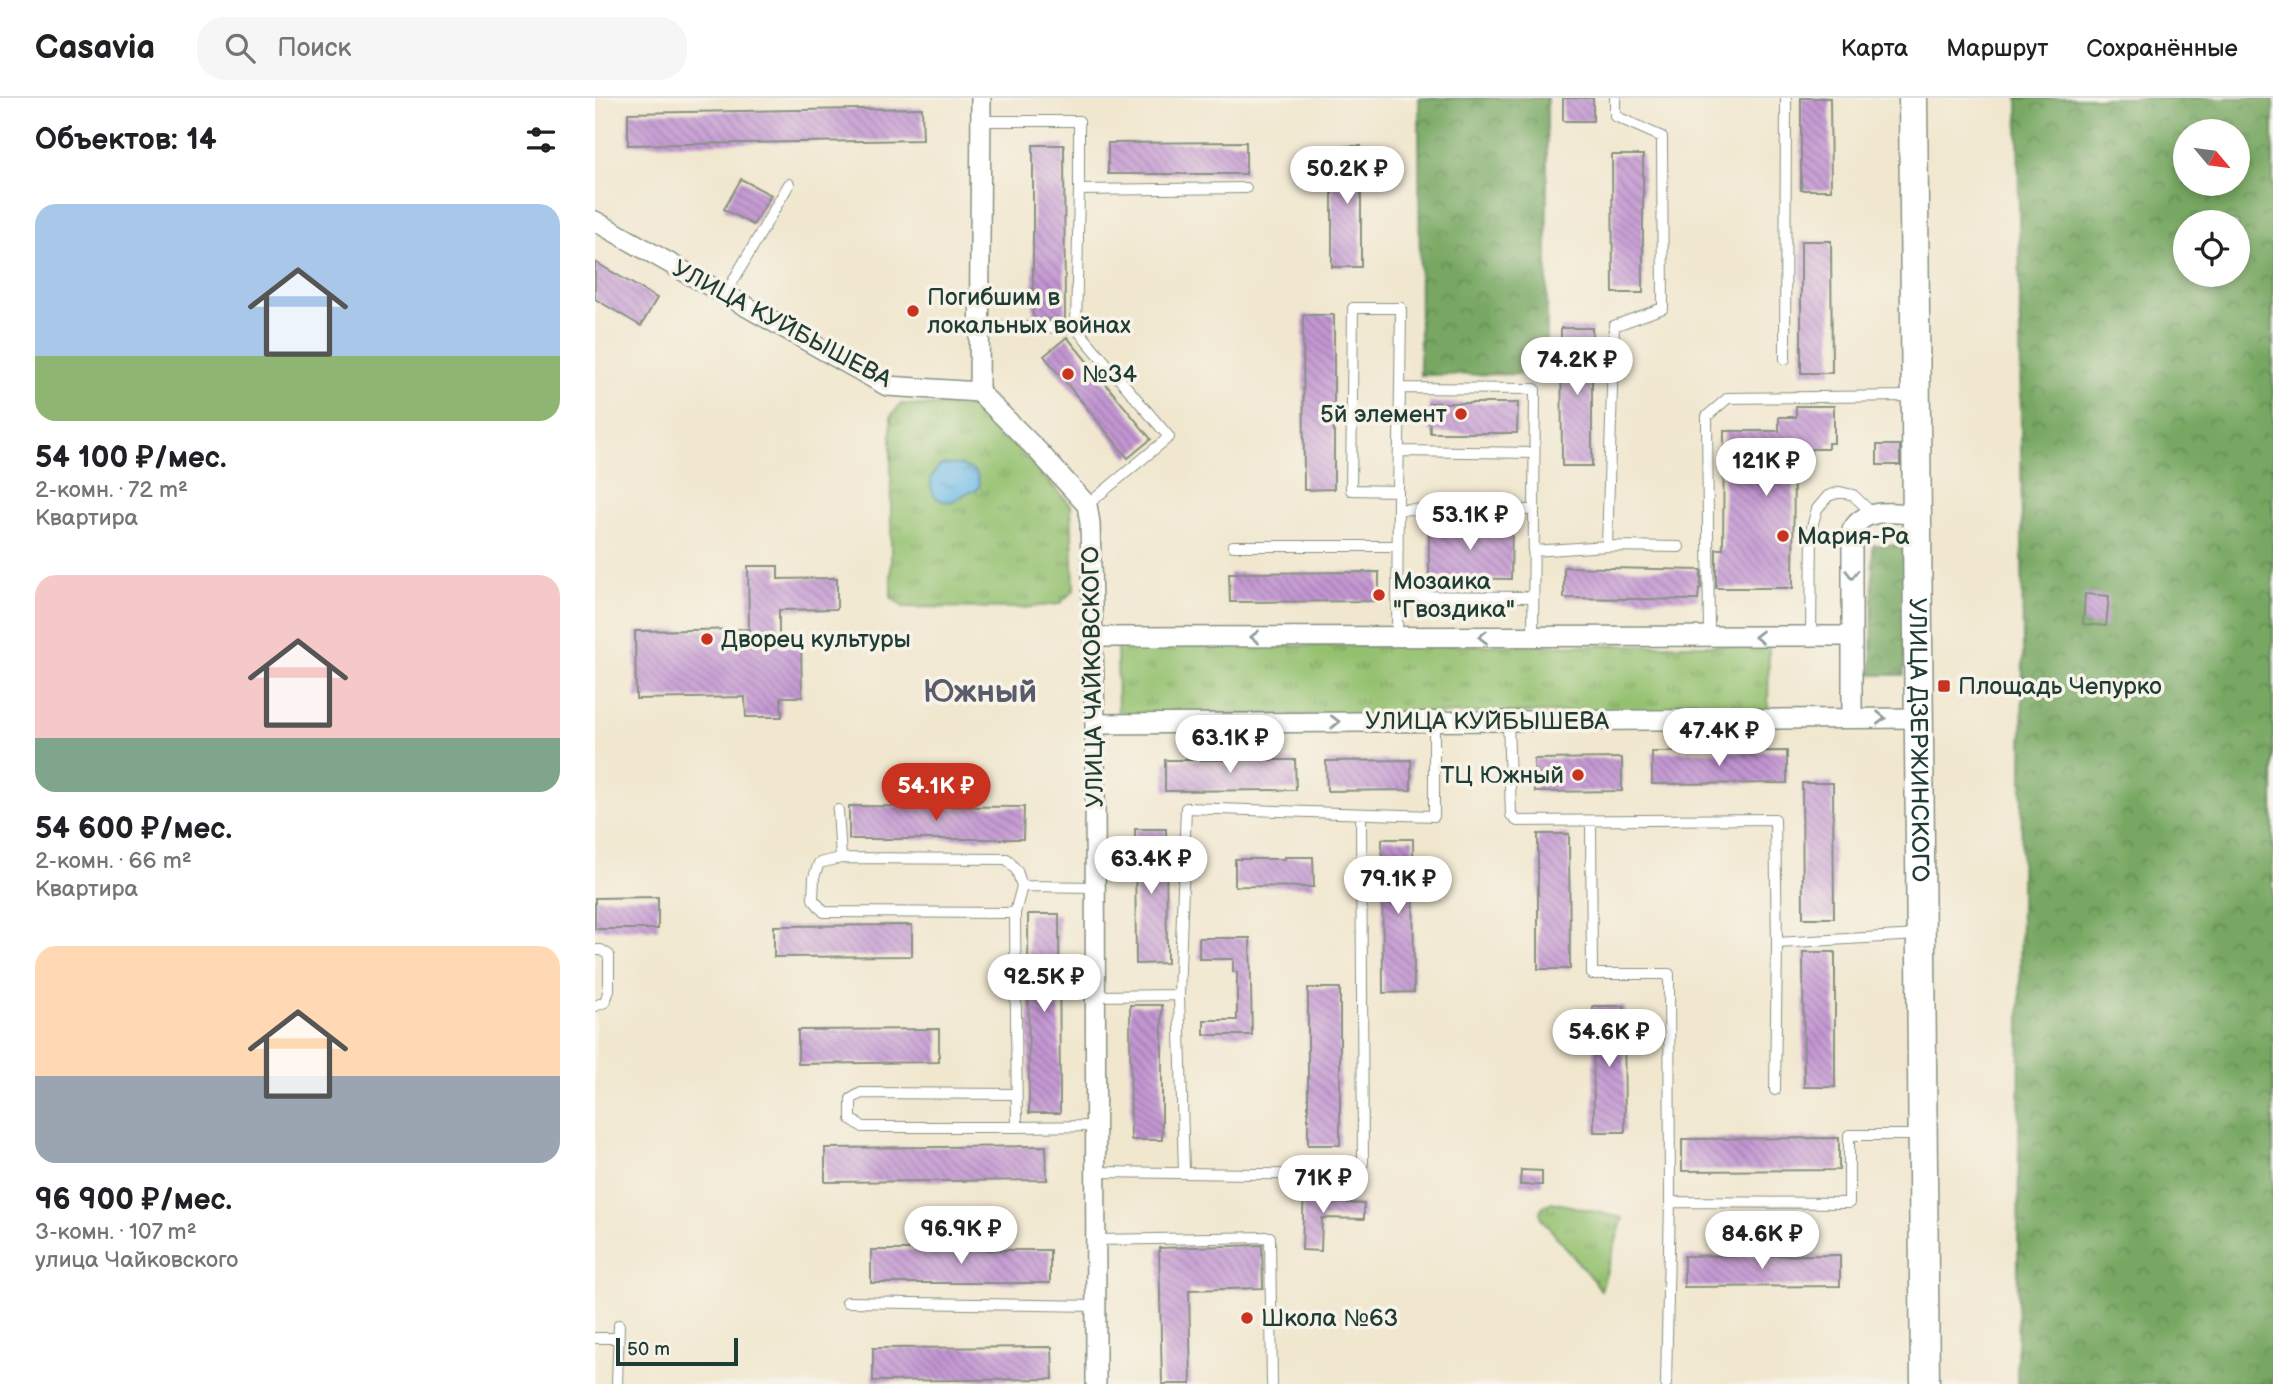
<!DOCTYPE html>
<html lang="ru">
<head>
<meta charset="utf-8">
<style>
	body { margin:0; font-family:"Balsamiq Sans",sans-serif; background:#f6f6f6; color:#202124; height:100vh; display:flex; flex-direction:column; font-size:26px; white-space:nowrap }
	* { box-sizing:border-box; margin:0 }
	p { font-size:23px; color:#757577 }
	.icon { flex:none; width:38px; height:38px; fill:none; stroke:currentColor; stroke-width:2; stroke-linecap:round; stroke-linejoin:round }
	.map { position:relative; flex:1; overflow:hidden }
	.panel { display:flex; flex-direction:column; background:#fff; width:595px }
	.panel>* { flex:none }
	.needle { width:46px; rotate:119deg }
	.controls { position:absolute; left:1578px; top:21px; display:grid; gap:14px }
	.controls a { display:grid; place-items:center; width:77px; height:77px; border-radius:50%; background:#fff; box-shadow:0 4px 10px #0003; font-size:35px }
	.scale { position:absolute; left:21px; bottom:18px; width:122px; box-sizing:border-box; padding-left:7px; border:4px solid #1f3d34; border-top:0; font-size:19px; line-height:24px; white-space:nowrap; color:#1f3d34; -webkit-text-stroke:5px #f7f3e8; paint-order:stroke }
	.price { position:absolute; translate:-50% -60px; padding:0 16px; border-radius:24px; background:#fff; color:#222; font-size:23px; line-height:46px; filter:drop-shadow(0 2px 4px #0008) }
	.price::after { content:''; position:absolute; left:50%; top:42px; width:21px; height:16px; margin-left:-10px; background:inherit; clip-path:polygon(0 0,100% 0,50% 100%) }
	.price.on { background:#c8321e; color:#fff }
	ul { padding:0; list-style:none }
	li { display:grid; align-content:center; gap:14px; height:371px; padding:0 35px }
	li span { display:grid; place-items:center; height:217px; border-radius:21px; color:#555 }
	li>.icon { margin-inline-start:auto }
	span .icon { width:126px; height:126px; fill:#fffc; stroke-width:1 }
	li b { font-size:30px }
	h2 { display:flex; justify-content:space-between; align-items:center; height:84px; padding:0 35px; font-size:30px }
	header { display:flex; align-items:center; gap:42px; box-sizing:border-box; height:98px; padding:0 35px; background:#fff; border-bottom:2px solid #e0e0e0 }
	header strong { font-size:33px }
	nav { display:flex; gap:38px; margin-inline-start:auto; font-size:24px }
	.search { width:490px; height:63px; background:#f6f6f6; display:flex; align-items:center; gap:18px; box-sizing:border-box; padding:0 24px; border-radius:28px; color:#757577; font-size:26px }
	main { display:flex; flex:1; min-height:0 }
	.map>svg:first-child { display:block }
</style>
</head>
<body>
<header>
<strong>Casavia</strong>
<div class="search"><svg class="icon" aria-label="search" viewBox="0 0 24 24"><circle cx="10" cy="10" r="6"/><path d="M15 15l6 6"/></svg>Поиск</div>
<nav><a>Карта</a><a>Маршрут</a><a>Сохранённые</a></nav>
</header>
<main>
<section class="panel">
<h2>Объектов: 14<svg class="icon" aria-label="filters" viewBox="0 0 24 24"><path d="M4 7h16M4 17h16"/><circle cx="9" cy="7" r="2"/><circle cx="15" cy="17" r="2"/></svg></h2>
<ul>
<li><span style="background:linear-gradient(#a9c7e8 70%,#8fb573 0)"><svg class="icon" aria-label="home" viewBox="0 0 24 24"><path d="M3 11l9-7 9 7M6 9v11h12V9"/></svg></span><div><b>54 100 ₽/мес.</b><p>2-комн. · 72 m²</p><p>Квартира</p></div></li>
<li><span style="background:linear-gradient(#f6c9c9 75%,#7fa58c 0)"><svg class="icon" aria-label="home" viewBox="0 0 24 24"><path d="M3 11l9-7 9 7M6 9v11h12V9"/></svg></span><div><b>54 600 ₽/мес.</b><p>2-комн. · 66 m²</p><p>Квартира</p></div></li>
<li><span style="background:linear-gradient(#ffd9b3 60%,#9aa5b1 0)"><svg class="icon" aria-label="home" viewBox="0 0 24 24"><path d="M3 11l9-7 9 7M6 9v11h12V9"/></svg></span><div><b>96 900 ₽/мес.</b><p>3-комн. · 107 m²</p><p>улица Чайковского</p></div></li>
</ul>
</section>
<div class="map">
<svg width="1678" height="1286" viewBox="0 0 1678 1286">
	<defs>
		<pattern id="forest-crowns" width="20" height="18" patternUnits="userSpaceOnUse" patternTransform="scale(1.75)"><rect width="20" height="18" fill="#77a762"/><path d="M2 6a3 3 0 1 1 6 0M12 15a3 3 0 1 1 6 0" fill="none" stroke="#618952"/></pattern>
		<pattern id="park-tufts" width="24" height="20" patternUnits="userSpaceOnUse" patternTransform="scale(1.75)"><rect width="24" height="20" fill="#94c170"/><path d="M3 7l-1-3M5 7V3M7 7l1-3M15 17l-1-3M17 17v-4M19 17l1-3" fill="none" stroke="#789e5d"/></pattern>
		<pattern id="water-ripples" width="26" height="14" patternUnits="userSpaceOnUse" patternTransform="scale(1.75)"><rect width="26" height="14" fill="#6ebce8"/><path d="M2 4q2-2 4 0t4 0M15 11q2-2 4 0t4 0" fill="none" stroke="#5a9abd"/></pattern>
		<pattern id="building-back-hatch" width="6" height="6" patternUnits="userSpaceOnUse" patternTransform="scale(1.75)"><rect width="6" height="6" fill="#c295d2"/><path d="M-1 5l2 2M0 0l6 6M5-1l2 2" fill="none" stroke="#9d7bab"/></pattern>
	</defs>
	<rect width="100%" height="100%" fill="#f7f3e8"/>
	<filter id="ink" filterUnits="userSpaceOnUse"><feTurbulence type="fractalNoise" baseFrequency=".0143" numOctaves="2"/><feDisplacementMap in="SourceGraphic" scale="14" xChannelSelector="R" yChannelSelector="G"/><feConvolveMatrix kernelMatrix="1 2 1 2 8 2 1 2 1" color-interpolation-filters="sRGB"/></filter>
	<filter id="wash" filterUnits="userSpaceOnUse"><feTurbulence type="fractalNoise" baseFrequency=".00686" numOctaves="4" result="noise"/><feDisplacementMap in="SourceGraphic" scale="28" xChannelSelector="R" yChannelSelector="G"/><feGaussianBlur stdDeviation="1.57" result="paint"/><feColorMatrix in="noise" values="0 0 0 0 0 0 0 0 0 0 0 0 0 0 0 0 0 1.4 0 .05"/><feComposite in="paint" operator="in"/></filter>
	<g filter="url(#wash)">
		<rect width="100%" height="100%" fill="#f1e7cf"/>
		<path fill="url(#forest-crowns)" stroke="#4b724b" stroke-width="2" fill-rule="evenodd" d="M824 0H952V276L825 277Z
			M1423 0H1678V1286H1422L1428 553ZM1591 33H1643V86H1591ZM1591 124H1643V177H1591Z
			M1278 447H1309V577H1277Z"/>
		<path fill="url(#park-tufts)" stroke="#5a7f52" stroke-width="2" d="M306 306 384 310 476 407 479 492 464 506 426 510 308 509 296 499V318Z
			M1174 547 1173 612 523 619 522 548Z
			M957 1104 1028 1120 1006 1192 947 1121 945 1113 948 1108Z"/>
		<path fill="url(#water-ripples)" stroke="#467c8e" stroke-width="2" d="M348 366 367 367 381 374 385 387C381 394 379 393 372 395 367 397 362 402 357 403 333 407 329 377 348 366Z"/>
		<g id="blocks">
			<path fill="url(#building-back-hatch)" d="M968 0H998V23H968Z
				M1206 0H1235L1236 92H1206Z
				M327 10 328 42 33 47V15Z
				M651 44V76H513V45Z
				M438 47H469L470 221H438Z
				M737 48H766V169H737Z
				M1017 57H1048V195H1018Z
				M146 81 176 97 158 127 129 111Z
				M1206 143H1236L1237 275H1206Z
				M0 164 62 200 46 228 0 201Z
				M708 217H739V391L709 392Z
				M966 230H997V368H967Z
				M472 239 556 341 533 360 449 258Z
				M834 305H923L922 335H835Z
				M1201 308H1239V345H1233V351H1216V360L1199 359 1198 490H1121V451H1128L1129 333H1184V319H1201Z
				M1282 347H1305V367H1282Z
				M834 427H917L916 481 834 480Z
				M153 468H183V481L242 480V511L184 512V549H206L207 599H186L187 619H151L150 599 41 601 40 533 154 531Z
				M969 469 1106 472V490H1104L1103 502 969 500Z
				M784 474V503L635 504 634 475Z
				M1490 496 1514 498 1511 528 1488 526Z
				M1192 653V685L1057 686V654Z
				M1027 660V693L940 694 939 661Z
				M570 662H700L701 692 570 693Z
				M816 662V692L732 693 731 663Z
				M1207 685H1238L1239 820H1208Z
				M254 708 429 709 428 741H254Z
				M540 731H571L572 865 541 866Z
				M943 736H974L975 871H943Z
				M787 741H818L819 894 788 895Z
				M690 759H718L719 789 640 788V761H690Z
				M63 799V831H0V800Z
				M433 816H464L465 1015H434Z
				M317 827V858L179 859V828Z
				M604 840H655L657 937H609V922H642V874H638V861H604Z
				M1208 854H1240V989H1209Z
				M713 890H745V1047H713Z
				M535 907H567V1042H536Z
				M998 908H1029L1030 1034H999Z
				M344 931V964L203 966V932Z
				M1244 1040V1072L1087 1073V1041Z
				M451 1048 452 1082 230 1084V1050Z
				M926 1072 947 1073V1087H925Z
				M709 1084 728 1085V1104L769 1106V1121L727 1120 726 1153 707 1152Z
				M667 1147 668 1190 594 1192 596 1286H567L564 1150Z
				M276 1152H455V1185H276Z
				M1245 1157V1188L1089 1189V1158Z
				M457 1249 458 1281 278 1283V1250Z"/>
		</g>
	</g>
	<g filter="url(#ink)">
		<use href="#blocks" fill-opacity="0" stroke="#889282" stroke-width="2"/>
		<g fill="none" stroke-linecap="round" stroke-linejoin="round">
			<defs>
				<path id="service" d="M387 23H484V92L651 90
					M130 197 194 86
					M385 228 481 230 484 92
					M481 230 574 339 492 407
					M1190 261 1191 0
					M804 353 939 355
					M803 393 805 290
					M803 411 939 412
					M638 448H803
					M1012 448 1084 449
					M938 453 1012 448 1019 228 1068 210 1067 39 1020 18V0
					M802 498 938 499
					M1216 538 1217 429 1222 411 1233 398 1245 394 1258 397 1277 415
					M802 539 803 393 756 392 758 210H806L805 290 940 291 938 539
					M1114 539 1112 318 1133 300 1319 298
					M913 623 916 717 922 723 1180 721 1182 845 1180 992
					M243 712 246 760
					M996 723 997 876H1074L1075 1104 1071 1286
					M427 788 420 815 229 814 218 801 219 779 224 765 246 760 412 761 422 773 427 788 501 789
					M420 815 422 1029 501 1028
					M1182 845 1323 837
					M0 852H6L14 857V892L10 904 0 908
					M501 898 584 897
					M421 996 266 995 256 1001V1021L268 1029H422
					M501 1074 746 1077 768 1065 766 716
					M589 1074 584 897 591 710 839 718V623
					M1075 1104 1254 1105V1037H1324
					M501 1142 675 1139 677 1286
					M252 1204 501 1208
					M0 1240H23
					M22 1286 24 1227"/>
				<path id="minor" d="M386 0 384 294 443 353 492 407 495 425 500 626 501 1286
					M0 123 292 288 384 294
					M499 539 1257 538
					M1257 620V432C1271 408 1299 416 1324 416
					M500 626 1325 620"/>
				<g id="secondary">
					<path id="s1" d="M1318 0 1330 1286"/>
				</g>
			</defs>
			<use href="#service" stroke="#889282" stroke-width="12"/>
			<use href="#minor" stroke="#889282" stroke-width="22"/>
			<use href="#secondary" stroke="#889282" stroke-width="31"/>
			<use href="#service" stroke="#fff" stroke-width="10"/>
			<use href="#minor" stroke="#fff" stroke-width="19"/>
			<use href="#secondary" stroke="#fff" stroke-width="28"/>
		</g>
		<defs><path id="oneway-chevron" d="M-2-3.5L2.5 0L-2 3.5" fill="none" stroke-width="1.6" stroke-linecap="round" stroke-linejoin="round" transform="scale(1.75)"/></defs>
		<g stroke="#8f9e9a">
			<use href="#oneway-chevron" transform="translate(1257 476) rotate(90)"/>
			<use href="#oneway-chevron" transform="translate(660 539) rotate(180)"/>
			<use href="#oneway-chevron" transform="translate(888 539) rotate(180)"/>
			<use href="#oneway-chevron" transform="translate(1164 539) rotate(180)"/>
			<use href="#oneway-chevron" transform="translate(1286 620) rotate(1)"/>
			<use href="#oneway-chevron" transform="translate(740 624) rotate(-1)"/>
		</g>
	</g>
	<g fill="#c8321e" stroke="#f7f3e8" stroke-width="2.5">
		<circle cx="318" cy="213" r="7"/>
		<circle cx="473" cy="276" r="7"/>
		<circle cx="866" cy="316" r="7"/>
		<circle cx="1188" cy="438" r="7"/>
		<circle cx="784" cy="497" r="7"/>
		<circle cx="112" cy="541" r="7"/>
		<rect x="1342" y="581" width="14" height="14" rx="3.5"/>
		<circle cx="983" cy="677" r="7"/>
		<circle cx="652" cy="1220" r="7"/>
	</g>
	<g text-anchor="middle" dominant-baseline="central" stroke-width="7" stroke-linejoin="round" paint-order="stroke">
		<g font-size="24" fill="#1f3d34" stroke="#f7f3e8" text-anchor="start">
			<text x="332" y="199">Погибшим в<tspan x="332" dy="28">локальных войнах</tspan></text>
			<text x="487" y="276">№34</text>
			<text x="852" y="316" text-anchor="end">5й элемент</text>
			<text x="1202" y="438">Мария-Ра</text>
			<text x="798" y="483">Мозаика<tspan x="798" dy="28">"Гвоздика"</tspan></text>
			<text x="126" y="541">Дворец культуры</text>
			<text x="1363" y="588">Площадь Чепурко</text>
			<text x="969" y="677" text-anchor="end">ТЦ Южный</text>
			<text x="666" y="1220">Школа №63</text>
		</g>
		<g font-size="24" fill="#1f3d34" stroke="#f7f3e8">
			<text transform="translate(187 226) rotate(28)">УЛИЦА КУЙБЫШЕВА</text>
			<text transform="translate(498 579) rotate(-91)">УЛИЦА ЧАЙКОВСКОГО</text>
			<text x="892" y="623">УЛИЦА КУЙБЫШЕВА</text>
			<text stroke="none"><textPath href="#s1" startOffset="642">УЛИЦА ДЗЕРЖИНСКОГО</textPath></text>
		</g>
		<g font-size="32" font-weight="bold" fill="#585c6b" stroke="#f7f3e8">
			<text x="385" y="594">Южный</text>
		</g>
	</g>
</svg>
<div class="controls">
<a><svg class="needle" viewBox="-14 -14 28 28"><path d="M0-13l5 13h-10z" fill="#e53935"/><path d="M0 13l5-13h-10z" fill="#757577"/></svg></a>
<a><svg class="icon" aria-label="locate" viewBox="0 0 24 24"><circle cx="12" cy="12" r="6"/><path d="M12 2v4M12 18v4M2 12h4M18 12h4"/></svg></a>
</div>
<div class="scale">50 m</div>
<b class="price" style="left:752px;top:108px">50.2K ₽</b>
<b class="price" style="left:982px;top:299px">74.2K ₽</b>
<b class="price" style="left:1171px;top:400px">121K ₽</b>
<b class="price" style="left:875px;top:454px">53.1K ₽</b>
<b class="price" style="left:1124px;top:670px">47.4K ₽</b>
<b class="price" style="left:635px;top:677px">63.1K ₽</b>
<b class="price on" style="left:341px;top:725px">54.1K ₽</b>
<b class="price" style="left:556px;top:798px">63.4K ₽</b>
<b class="price" style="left:803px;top:818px">79.1K ₽</b>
<b class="price" style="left:449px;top:916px">92.5K ₽</b>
<b class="price" style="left:1014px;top:971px">54.6K ₽</b>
<b class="price" style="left:728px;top:1117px">71K ₽</b>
<b class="price" style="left:366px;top:1168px">96.9K ₽</b>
<b class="price" style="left:1167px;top:1173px">84.6K ₽</b>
</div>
</main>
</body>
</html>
